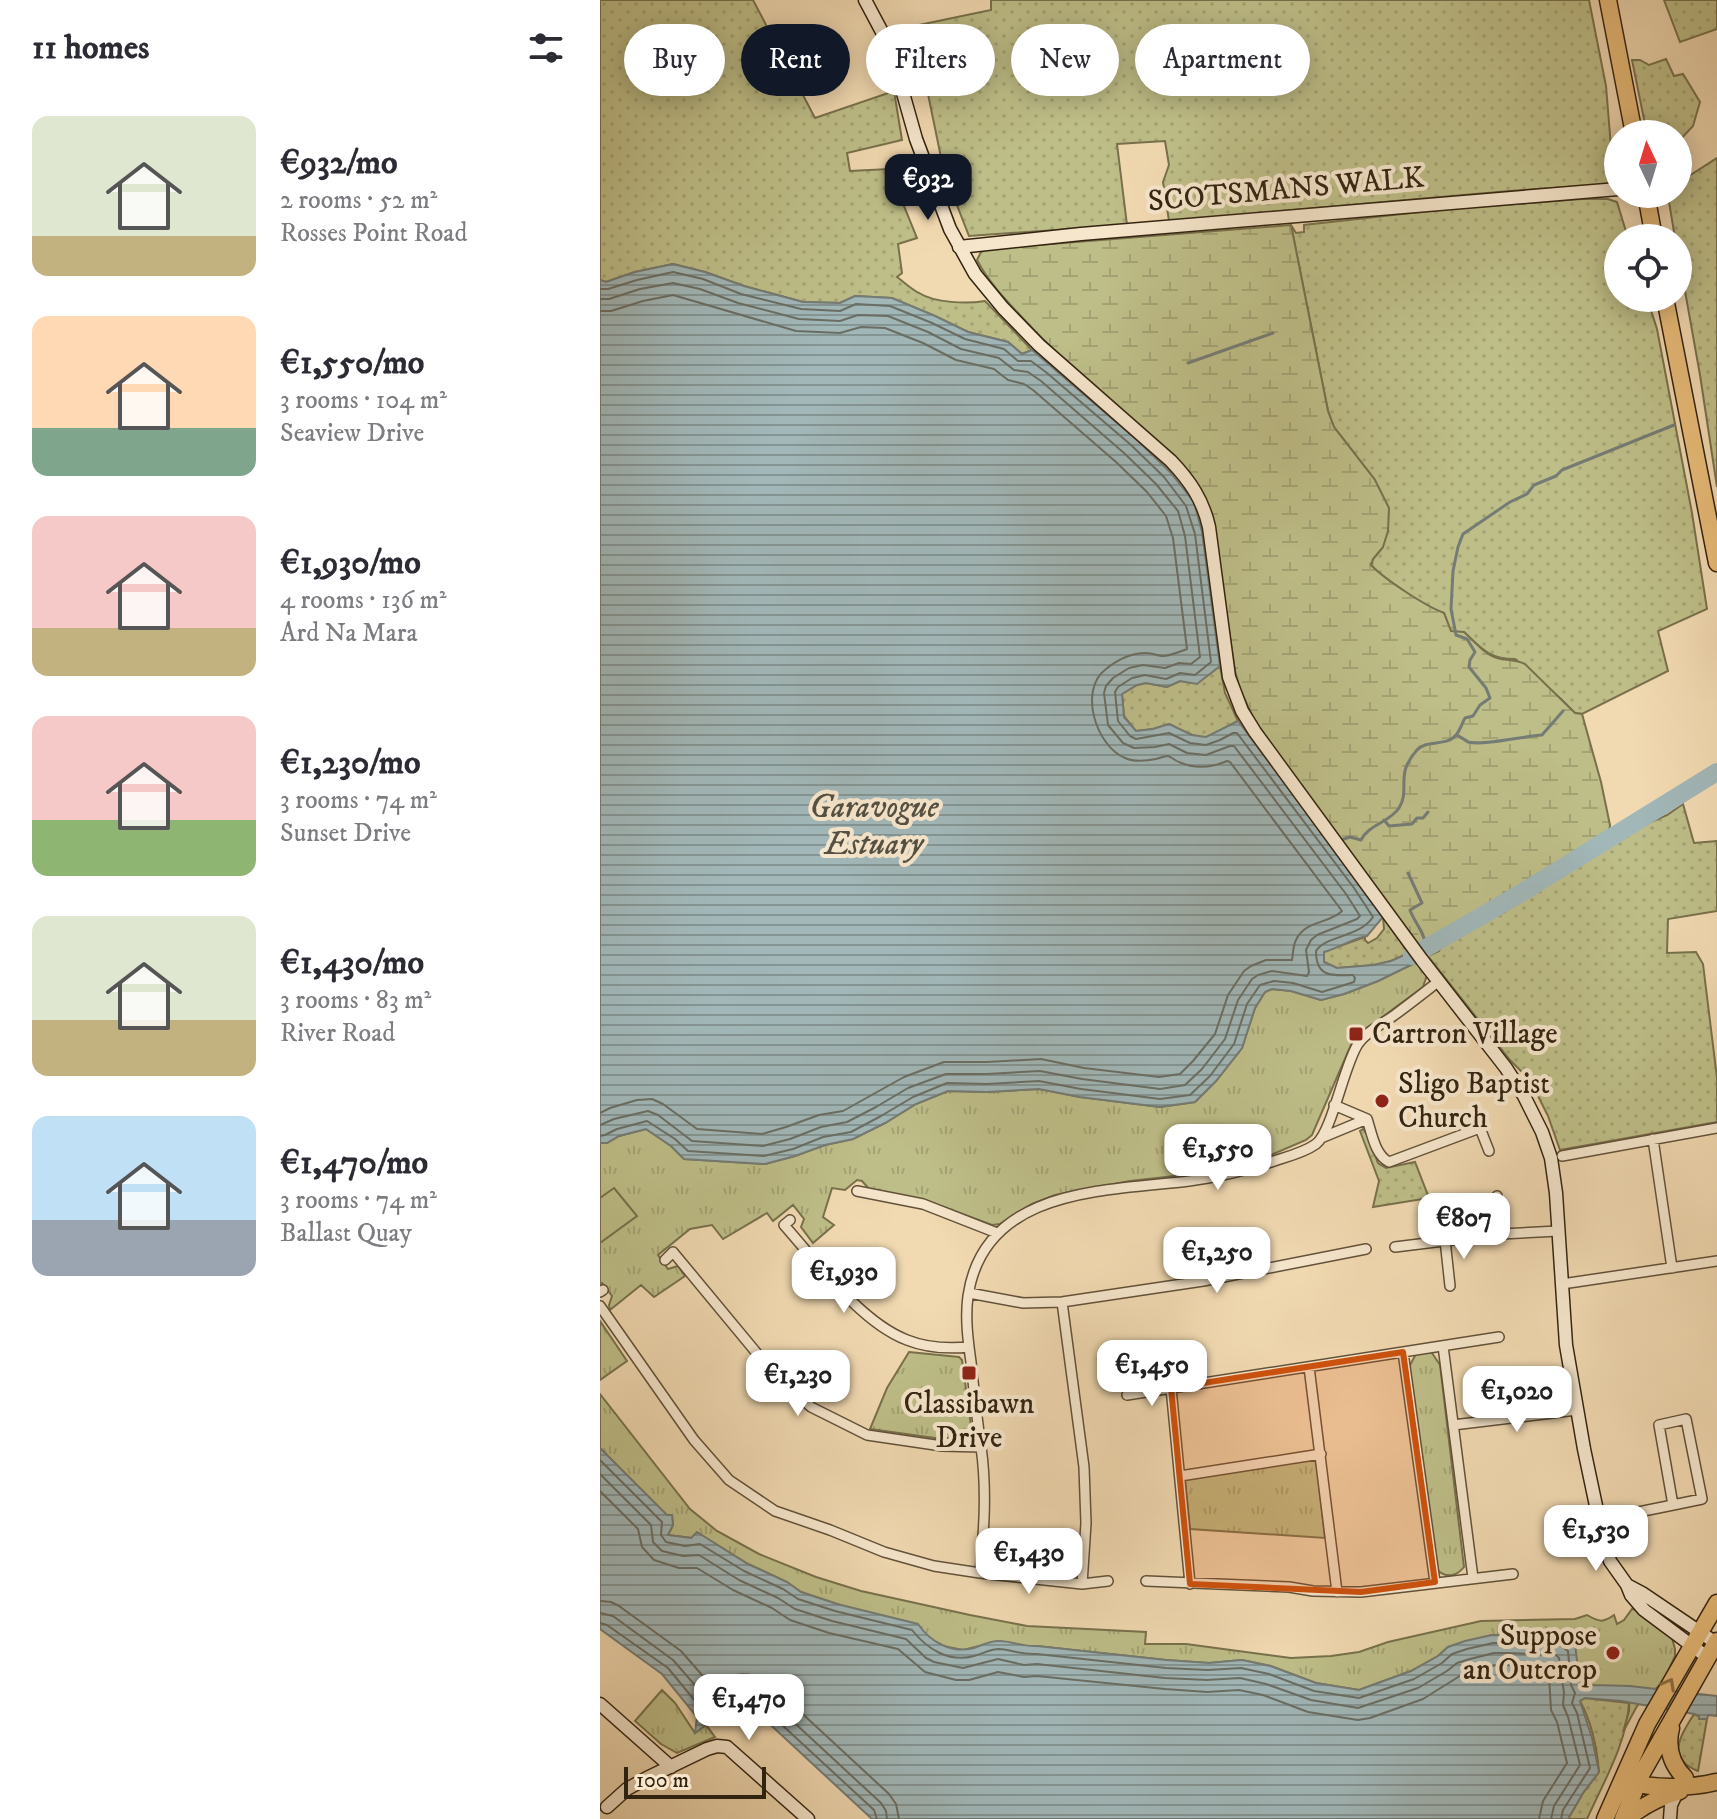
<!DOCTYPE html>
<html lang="en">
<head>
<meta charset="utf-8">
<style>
	body { margin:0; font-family:"IM FELL DW Pica",serif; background:#f7f7f7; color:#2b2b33; height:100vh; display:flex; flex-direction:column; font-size:30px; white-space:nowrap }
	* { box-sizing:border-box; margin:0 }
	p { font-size:26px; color:#7c7c81 }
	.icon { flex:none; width:44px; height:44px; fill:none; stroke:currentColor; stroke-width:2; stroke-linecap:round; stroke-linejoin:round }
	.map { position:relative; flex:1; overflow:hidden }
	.sheet { display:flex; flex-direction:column; background:#fff; width:600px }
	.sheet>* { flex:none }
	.banner { position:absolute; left:24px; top:24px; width:760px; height:72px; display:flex; gap:16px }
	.needle { width:52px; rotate:356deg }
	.buttons { position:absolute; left:1004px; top:120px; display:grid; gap:16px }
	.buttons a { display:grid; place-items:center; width:88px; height:88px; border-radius:50%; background:#fff; box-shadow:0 4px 20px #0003; font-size:40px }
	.scale { position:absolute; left:24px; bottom:20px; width:142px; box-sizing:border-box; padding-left:8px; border:4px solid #332411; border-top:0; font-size:22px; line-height:28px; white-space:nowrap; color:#332411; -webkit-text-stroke:6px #f6e6cc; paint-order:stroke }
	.price { position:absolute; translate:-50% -68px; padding:0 18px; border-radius:16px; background:#fff; color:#222; font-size:26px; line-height:52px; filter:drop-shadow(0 2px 4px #0008) }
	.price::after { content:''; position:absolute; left:50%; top:48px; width:24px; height:18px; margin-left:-12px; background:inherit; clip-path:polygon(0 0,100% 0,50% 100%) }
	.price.active { background:#111827; color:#fff }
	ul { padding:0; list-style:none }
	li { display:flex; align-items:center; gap:24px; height:200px; padding:0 32px }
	li span { display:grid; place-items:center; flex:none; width:224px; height:160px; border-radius:16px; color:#555 }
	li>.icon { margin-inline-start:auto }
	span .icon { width:96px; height:96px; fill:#fffc; stroke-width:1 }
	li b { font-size:34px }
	h2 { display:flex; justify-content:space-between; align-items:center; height:96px; padding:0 32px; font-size:34px }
	.tag { padding:0 28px; border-radius:36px; background:#fff; box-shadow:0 4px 20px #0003; font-size:28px; line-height:72px }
	.tag.active { background:#111827; color:#fff }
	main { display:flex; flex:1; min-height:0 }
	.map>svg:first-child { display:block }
</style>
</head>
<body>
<main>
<section class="sheet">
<h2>11 homes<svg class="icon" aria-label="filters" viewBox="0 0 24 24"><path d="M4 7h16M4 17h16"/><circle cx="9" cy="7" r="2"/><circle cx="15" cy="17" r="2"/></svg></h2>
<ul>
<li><span style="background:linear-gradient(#dfe7d0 75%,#c2b280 0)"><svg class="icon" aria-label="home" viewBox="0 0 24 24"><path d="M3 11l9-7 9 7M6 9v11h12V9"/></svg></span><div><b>€932/mo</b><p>2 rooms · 52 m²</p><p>Rosses Point Road</p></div></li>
<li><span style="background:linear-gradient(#ffd9b3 70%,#7fa58c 0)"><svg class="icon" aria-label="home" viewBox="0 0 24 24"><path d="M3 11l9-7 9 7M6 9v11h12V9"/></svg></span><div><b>€1,550/mo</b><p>3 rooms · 104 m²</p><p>Seaview Drive</p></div></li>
<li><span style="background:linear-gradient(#f6c9c9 70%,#c2b280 0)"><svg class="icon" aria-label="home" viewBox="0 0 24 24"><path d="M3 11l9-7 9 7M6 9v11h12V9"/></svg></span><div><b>€1,930/mo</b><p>4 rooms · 136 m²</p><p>Ard Na Mara</p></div></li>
<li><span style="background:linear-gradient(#f6c9c9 65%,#8fb573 0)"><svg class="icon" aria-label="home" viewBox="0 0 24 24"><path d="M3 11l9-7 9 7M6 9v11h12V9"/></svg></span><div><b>€1,230/mo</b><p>3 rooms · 74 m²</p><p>Sunset Drive</p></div></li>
<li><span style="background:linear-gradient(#dfe7d0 65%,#c2b280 0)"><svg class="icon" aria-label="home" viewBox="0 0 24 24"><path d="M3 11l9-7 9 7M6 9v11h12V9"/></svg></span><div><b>€1,430/mo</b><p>3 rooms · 83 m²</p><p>River Road</p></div></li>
<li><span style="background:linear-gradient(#bfe0f5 65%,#9aa5b1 0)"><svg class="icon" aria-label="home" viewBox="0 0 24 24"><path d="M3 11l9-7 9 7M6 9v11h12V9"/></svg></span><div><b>€1,470/mo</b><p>3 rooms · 74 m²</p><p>Ballast Quay</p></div></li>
</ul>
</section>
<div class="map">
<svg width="1117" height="1819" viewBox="0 0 1117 1819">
	<defs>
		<pattern id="grass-dots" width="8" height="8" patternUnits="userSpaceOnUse" patternTransform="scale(2)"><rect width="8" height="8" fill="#bebe88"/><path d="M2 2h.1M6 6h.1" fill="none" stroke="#a4a374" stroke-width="1.8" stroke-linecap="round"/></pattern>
		<pattern id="wetland-marsh" width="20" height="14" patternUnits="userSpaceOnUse" patternTransform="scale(2)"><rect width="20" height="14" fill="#bebe88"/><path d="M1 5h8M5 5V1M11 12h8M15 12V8" fill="none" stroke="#a4a374"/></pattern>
		<pattern id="park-tufts" width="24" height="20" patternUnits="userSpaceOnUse" patternTransform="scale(2)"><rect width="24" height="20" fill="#bebe88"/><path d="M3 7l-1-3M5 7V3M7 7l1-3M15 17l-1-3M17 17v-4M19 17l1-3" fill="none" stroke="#a4a374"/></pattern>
		<pattern id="water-rules" width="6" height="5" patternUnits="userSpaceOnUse" patternTransform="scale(2)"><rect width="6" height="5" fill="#a1b7b8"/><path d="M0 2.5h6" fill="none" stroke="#849594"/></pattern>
	</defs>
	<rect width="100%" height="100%" fill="#f1d9b1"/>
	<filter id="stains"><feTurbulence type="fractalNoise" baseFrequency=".0025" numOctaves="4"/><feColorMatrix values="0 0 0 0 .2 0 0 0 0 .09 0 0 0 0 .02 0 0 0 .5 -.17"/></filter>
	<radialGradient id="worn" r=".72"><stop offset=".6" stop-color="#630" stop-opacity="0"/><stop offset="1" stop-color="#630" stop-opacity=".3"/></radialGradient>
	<path fill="url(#grass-dots)" stroke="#78714c" stroke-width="2" d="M0 0H153L215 118 294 91 302 140 247 153 250 171 289 169 317 238 298 244 302 273 297 277C304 282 311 289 319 293 335 303 367 304 385 301L432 350 422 354 408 342 368 332 335 316 292 298 255 296 240 303 203 302 144 286 105 272 73 264 35 272 6 282 0 280Z
		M391 0H989L1006 86 1014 184 909 191 569 221 563 182 569 165 565 141 517 144 527 225 369 236 344 172 314 26 391 10Z
		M1064 0H1117V29L1080 42Z
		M1066 59 1074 76 1083 74 1100 102 1093 126 1078 142V134H1047L1032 60H1040L1049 65Z
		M1117 158V487L1100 375 1078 252V238H1075L1068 196 1069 194H1078V183Z
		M982 199H1008L1017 202 1028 238H1018V298H1047L1057 329 1092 513 1107 609 1058 631 1068 671 982 714 975 713 961 699 915 659C889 659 882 649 864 632H851L844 613C826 607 783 579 771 565L773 559 783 547 775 480 734 427 728 411 691 225 696 233 704 232V225L847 209Z
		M620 666 625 693 638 721C629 725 616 735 608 737 594 739 581 729 569 724L553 729 536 731 524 716 522 694 537 685 546 683 567 687 580 681 597 683Z
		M1083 804 1094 843 1117 841V911L1068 919 1067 953 1096 952 1103 964 1117 1078V1122L960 1150 948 1116 930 1080 910 1060 828 956 839 951 844 943 888 919 905 912 917 901 1021 835 1067 815Z
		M783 917 809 953 791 961 774 965 737 968 724 962 723 952 765 937V940L768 943 777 938 784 929Z
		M763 1129 766 1132 778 1163 786 1168 815 1162 829 1198 773 1207 779 1181 760 1131Z
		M985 1698 1029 1703C1027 1743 1003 1783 987 1819H968L983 1793 999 1772C997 1749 991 1721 980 1701Z
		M1094 1714 1099 1716 1100 1719H1107L1098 1771C1065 1758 1081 1735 1094 1714Z"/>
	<path fill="url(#wetland-marsh)" stroke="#78714c" stroke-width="2" d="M691 225 728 411 734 427 775 480 789 508 788 531 783 547 773 559 771 565C784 579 827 607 844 613L851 631 864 632C874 641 884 654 897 658 907 661 915 659 925 664L975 713 982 714 1001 782 1010 825 1009 833 920 893 854 924 850 929 820 948 656 724 640 689 635 671 612 515 605 498 596 483C542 433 487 384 435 331 415 309 391 287 377 260L381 252 388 249Z"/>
	<path fill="url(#park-tufts)" stroke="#78714c" stroke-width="2" d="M817 962 827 975 823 987 754 1038 712 1135 706 1140 657 1161 610 1172 530 1181 455 1195 432 1204 400 1224 392 1225 325 1200 270 1190 262 1181 257 1180 245 1190 232 1188 223 1217 234 1225 213 1243 201 1227 204 1219 193 1205 173 1221 167 1213 123 1239 112 1225 90 1229 58 1255 68 1269 78 1266 85 1276 54 1297 41 1285 10 1310 9 1305 12 1296 2 1283 0 1284V1143H7L19 1136 46 1129 71 1146 84 1159 165 1164 195 1156 225 1145 253 1139 285 1123 316 1104 348 1091 387 1092 439 1089 480 1097 560 1107 595 1102 616 1081 642 1048 655 1008 665 992 672 989 691 991 721 1000 744 994 778 981Z
		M0 1321 27 1361 0 1380Z
		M827 1351 832 1353 840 1365 864 1567C856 1577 846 1578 837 1570L809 1367 816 1354Z
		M309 1352 359 1357 362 1360 372 1433 368 1438H335L270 1429 287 1388Z
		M0 1394 90 1509 117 1531 159 1554 216 1577 261 1591 370 1615 427 1626 546 1632 545 1644H586L691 1658 731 1656 759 1652 788 1642 881 1621 975 1619 987 1615C999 1622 1003 1623 1014 1615L1017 1624 1024 1620 1032 1609 1040 1611 1072 1638 1075 1649V1656L1063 1682 1037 1706 1023 1732 1029 1711 1030 1686 992 1688 979 1685V1675L951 1636 892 1635 848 1647 838 1656 811 1671 759 1690 716 1683 671 1666 642 1660 609 1663 566 1660 437 1646 425 1647 399 1641 363 1650 338 1645 324 1633 201 1592 187 1582 148 1564 97 1533 92 1538 68 1535 73 1525 72 1515 67 1516 0 1448Z
		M716 1458 725 1538 590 1529 585 1480Z
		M62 1690 75 1703 95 1733 106 1725 115 1737 77 1753 61 1744 35 1721Z"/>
	<path fill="#bebe88" stroke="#78714c" stroke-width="2" d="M14 1188 37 1216 0 1243V1198Z"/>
	<path fill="url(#water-rules)" stroke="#757c75" stroke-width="2" d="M73 264 105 272 144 286 203 302 240 303 255 296 292 298 335 316 368 332 408 342 422 354 432 350 536 439 570 472 594 502 602 532 620 666 597 684 580 681 567 687 546 683 537 685 522 694 524 717 536 731 553 729 569 724 592 735 606 737 638 721 761 884 783 917 767 936C754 938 738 948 724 952V962L737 968 774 965 791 961 809 953 817 962 778 981 744 994 721 1000 691 991 672 989 665 992 655 1008 642 1048 616 1081 595 1102 560 1107 480 1097 439 1089 387 1092 348 1091 316 1104 285 1123 253 1139 225 1145 195 1156 165 1164 84 1159 71 1146 46 1129 19 1136 7 1143H0V280L6 282 35 272Z
		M0 1448 67 1515H72L73 1525 68 1535 91 1538 97 1532 148 1564 187 1582 201 1592 237 1604 318 1624C330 1642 352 1654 374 1648 382 1645 390 1641 399 1641 413 1641 421 1647 437 1646L566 1660 609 1663 642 1660 670 1666 716 1683 759 1690 811 1671 838 1656 848 1647 865 1641 892 1635 951 1636 975 1644 980 1685 991 1688 993 1685 1030 1686 1117 1696V1716L1108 1715 1107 1719H1099V1716L1094 1714 1021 1701 985 1698 980 1701 992 1738 999 1772 983 1793 968 1819H272L148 1704 133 1705 95 1733 97 1717 62 1674 0 1629Z"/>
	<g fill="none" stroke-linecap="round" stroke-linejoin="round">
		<path stroke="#6a6e64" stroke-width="2" d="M0 289H8L37 280 73 272 103 279 141 294 201 309 240 311 256 304 290 306 332 323 365 339 404 349 418 361H431L447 373 531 445 564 477 586 506 595 534 611 662 595 675 580 673 566 679 545 675 532 678 518 687 515 692 518 721 530 736 536 739 569 733 590 743 606 745 620 740 633 733H637L754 888 773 917C759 938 726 935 716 951 716 977 731 976 753 975L755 978 754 982 722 992 693 983 674 981 660 985 647 1004 634 1044 610 1076 590 1095 560 1099 481 1089 439 1081 387 1084 347 1083 313 1097 281 1116 251 1132 223 1137 193 1149 164 1156 88 1151 75 1139 47 1121 17 1129 5 1135 0 1136
			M0 299H9L40 289 73 283 100 289 138 303 199 319 240 321 258 315 288 316 328 332 361 349 399 358 414 370 428 372 441 381 524 453 556 484 578 511 585 536 600 657 591 664 579 663 565 668 543 665 529 668 513 678 506 686 504 693 508 725 523 743 534 748 555 747 569 744 587 753 606 755 630 746H634L746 894 760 916 757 919 717 935 711 940 706 950 709 972 707 976 672 971 658 975 652 979 638 1000 625 1039 602 1069 585 1085 560 1089 482 1079 440 1071 387 1074H346L308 1088 276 1107 247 1122 221 1127 190 1139 163 1146 92 1141 58 1115 48 1111 14 1119 0 1125
			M0 311H11L43 301 73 295 196 331 240 333 261 327 285 328 323 343 356 360 394 369 408 380 424 384 433 390 516 462 547 492 566 516 573 538 587 649C582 651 571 655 564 656 558 656 552 653 546 653 531 653 517 660 506 669 478 690 496 746 525 758 534 762 546 761 556 759 560 758 564 756 568 756 569 756 578 762 579 762 595 769 611 768 627 761L630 762 742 911C729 924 705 920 696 940 693 946 693 954 692 960H666L651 966 644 971 628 995 615 1034 593 1061 580 1074 559 1077 484 1068 441 1059 387 1062H344L304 1077 243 1111 219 1115 186 1127 162 1134 97 1129 63 1104 52 1099 37 1100 10 1108 0 1113
			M0 1460 62 1522 61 1535 66 1542 85 1546 100 1544 144 1571 183 1589 198 1599 235 1611 312 1630C327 1649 349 1663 374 1656 382 1654 390 1649 399 1649 413 1650 421 1655 437 1654L566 1668 608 1670 641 1668 669 1674 714 1691 759 1698 814 1679 842 1663 852 1654 867 1649 893 1643H908L951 1644 961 1646 968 1651 971 1685 975 1693 972 1703 977 1713 990 1768 963 1810 961 1819
			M0 1474 51 1525 53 1542 62 1551 83 1556 99 1555 139 1580 178 1598 195 1609 232 1621 306 1639 326 1658 334 1662 363 1668 398 1659 424 1665 437 1664 565 1678 607 1680 640 1678 666 1684 711 1700 758 1708 818 1688 847 1671 857 1663 870 1659 894 1653H908L956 1655 959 1658 964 1693 963 1705 968 1717 980 1765 954 1806 951 1819
			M0 1491 38 1529 42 1547 54 1560 79 1568H97L133 1590 172 1608 190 1620 229 1633 298 1649 325 1672 356 1680H369L398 1672 424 1677 437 1676 565 1689 607 1692 639 1690 663 1695 708 1712 758 1720 770 1718 823 1699 863 1674 873 1670 897 1665 946 1666 948 1669 949 1676 951 1710 957 1722 967 1763 943 1801 939 1819
			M0 1601 11 1602 19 1606 81 1651 109 1683C129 1676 144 1669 166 1680L289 1794 296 1804 299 1819
			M0 1613 13 1616 73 1660 107 1699H111C126 1688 140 1682 159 1690L281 1803 286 1811 287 1819
			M0 1623 7 1625 68 1668 105 1713H108C124 1701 132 1693 153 1698L274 1810 277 1819"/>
		<path stroke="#757c75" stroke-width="3" d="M588 363 673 333
			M856 735C857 735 867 741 868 742 884 746 923 736 942 735L963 711
			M784 820 789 826 812 824 817 818H823L828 812
			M741 840 750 837 761 840C769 824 789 823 799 808 811 789 794 775 817 750 827 739 847 747 856 735 860 731 862 723 865 718L873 716 880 705 890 698 886 688 869 667 870 660 875 652 867 639 856 635 851 609 853 571 858 547 863 534 910 502 927 494 934 485 956 476 962 470 1074 425
			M808 873 822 903 810 910C815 924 824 930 826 947"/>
		<path stroke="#a1b7b8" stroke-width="18" d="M812 956 923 892 1117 772"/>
		<defs>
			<path id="street" d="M734 1105 767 1119C772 1134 775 1155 789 1162L880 1128 889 1151
				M721 1138 767 1119
				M1053 1139 1072 1268
				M962 1156 1117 1128
				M257 1191 323 1204 397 1233
				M897 1196 901 1234
				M829 1207 834 1242
				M190 1220 184 1225C217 1262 260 1322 307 1340 327 1348 348 1349 369 1347
				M845 1240 850 1286
				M795 1247 901 1234 958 1231
				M65 1260 73 1252 174 1374 211 1407 267 1435 342 1446 381 1447
				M962 1284 1117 1261
				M0 1292 3 1290
				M369 1293 423 1303 462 1302 603 1281 766 1249
				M462 1302 484 1467 486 1523 482 1584
				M0 1306 94 1440 129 1480 175 1511 230 1530 284 1552 334 1566 380 1573 482 1584 508 1581
				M843 1346 873 1578
				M803 1352 835 1582
				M709 1367 737 1592
				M571 1388 590 1584
				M527 1395 899 1337
				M853 1425 977 1410
				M580 1476 721 1454
				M999 1520 1073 1505 1059 1425 1086 1419 1102 1499 1073 1505
				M380 1573C384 1531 387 1489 381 1447 377 1419 374 1391 371 1362 368 1341 365 1318 368 1296 384 1188 504 1191 589 1181 619 1177 648 1170 677 1160 690 1156 705 1152 716 1144 732 1132 744 1065 758 1044 767 1031 784 1023 796 1014 811 1003 825 992 839 981
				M546 1581 689 1587 713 1591 761 1592 913 1574"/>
			<path id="secondary" d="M265 0 290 47 316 139 350 229 375 274 403 308 439 345 571 461C590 481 603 500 609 527L629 677 642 711 655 732 822 960 906 1068 924 1096 942 1132 951 1158 956 1193 966 1345 984 1449 999 1520 1010 1561 1027 1585 1031 1595 1044 1610 1107 1657
				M359 247 481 234 1018 189
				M1027 1585 1042 1593 1116 1643
				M0 1704 71 1767
				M7 1807 27 1789 47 1778 107 1749 117 1746 127 1747 208 1819
				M1070 1819 1071 1805 1077 1792"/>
			<path id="highway" d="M1008 0 1034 134
				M1046 194 1054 238
				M1065 298 1117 563
				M1071 1728C1066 1748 1071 1764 1085 1778
				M1031 1782C1054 1789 1092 1788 1116 1782
				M1005 1819 1047 1724 1117 1603
				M1023 1819 1042 1773 1117 1641
				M1027 1819C1043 1805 1059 1797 1080 1791"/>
		</defs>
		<use href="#street" stroke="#625139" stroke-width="12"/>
		<use href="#secondary" stroke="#332411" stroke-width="15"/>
		<use href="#highway" stroke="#332411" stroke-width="19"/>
		<use href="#street" stroke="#f6e6cc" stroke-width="9"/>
		<use href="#secondary" stroke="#f6e6cc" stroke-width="12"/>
		<use href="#highway" stroke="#e8bc78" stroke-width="16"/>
	</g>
	<defs><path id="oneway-chevron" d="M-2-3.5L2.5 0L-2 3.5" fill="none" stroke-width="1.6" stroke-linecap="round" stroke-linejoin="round" transform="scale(2)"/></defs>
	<use stroke="#8e7044" href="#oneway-chevron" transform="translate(1069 1684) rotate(-61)"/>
	<path fill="#cd510d" fill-opacity="0.2" stroke="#cd510d" stroke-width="6" stroke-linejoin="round" d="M803 1352 835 1582 761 1592 590 1584 571 1388Z"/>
	<g fill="#8f2418" stroke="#f6e6cc" stroke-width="3">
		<rect x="748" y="1026" width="16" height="16" rx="4"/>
		<circle cx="782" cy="1101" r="8"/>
		<rect x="361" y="1365" width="16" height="16" rx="4"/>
		<circle cx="1013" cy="1653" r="8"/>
	</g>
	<g text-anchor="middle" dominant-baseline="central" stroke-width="8" stroke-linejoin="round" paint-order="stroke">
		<g font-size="30" fill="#332411" stroke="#f6e6cc">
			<text transform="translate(686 190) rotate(-5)">SCOTSMANS WALK</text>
		</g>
		<g font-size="30" fill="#332411" stroke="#f6e6cc" text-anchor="start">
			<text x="772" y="1034">Cartron Village</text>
			<text x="798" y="1084">Sligo Baptist<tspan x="798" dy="34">Church</tspan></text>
			<text x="369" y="1404" text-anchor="middle">Classibawn<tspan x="369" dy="34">Drive</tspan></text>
			<text x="997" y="1636" text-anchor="end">Suppose<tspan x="997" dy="34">an Outcrop</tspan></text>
		</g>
		<g font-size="32" font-style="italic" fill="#545043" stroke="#f6e6cc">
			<text x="274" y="808">Garavogue<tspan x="274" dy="37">Estuary</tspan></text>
		</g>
	</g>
	<rect width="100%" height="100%" filter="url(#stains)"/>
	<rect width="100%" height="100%" fill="url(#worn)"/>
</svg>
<div class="buttons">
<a><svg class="needle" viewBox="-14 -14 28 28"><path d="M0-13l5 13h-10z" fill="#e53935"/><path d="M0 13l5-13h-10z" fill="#7c7c81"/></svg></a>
<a><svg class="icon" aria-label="locate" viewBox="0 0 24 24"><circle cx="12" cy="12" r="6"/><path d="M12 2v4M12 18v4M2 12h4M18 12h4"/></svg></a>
</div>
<div class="scale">100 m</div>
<b class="price active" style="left:328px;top:222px">€932</b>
<b class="price" style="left:618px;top:1192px">€1,550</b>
<b class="price" style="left:864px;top:1261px">€807</b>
<b class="price" style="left:617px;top:1295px">€1,250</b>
<b class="price" style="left:244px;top:1315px">€1,930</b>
<b class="price" style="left:552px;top:1408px">€1,450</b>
<b class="price" style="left:198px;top:1418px">€1,230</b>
<b class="price" style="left:917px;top:1434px">€1,020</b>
<b class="price" style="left:996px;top:1573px">€1,530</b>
<b class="price" style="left:429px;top:1596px">€1,430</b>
<b class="price" style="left:149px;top:1742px">€1,470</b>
<div class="banner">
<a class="tag">Buy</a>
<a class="tag active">Rent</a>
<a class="tag">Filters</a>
<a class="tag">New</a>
<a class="tag">Apartment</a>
</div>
</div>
</main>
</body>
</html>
